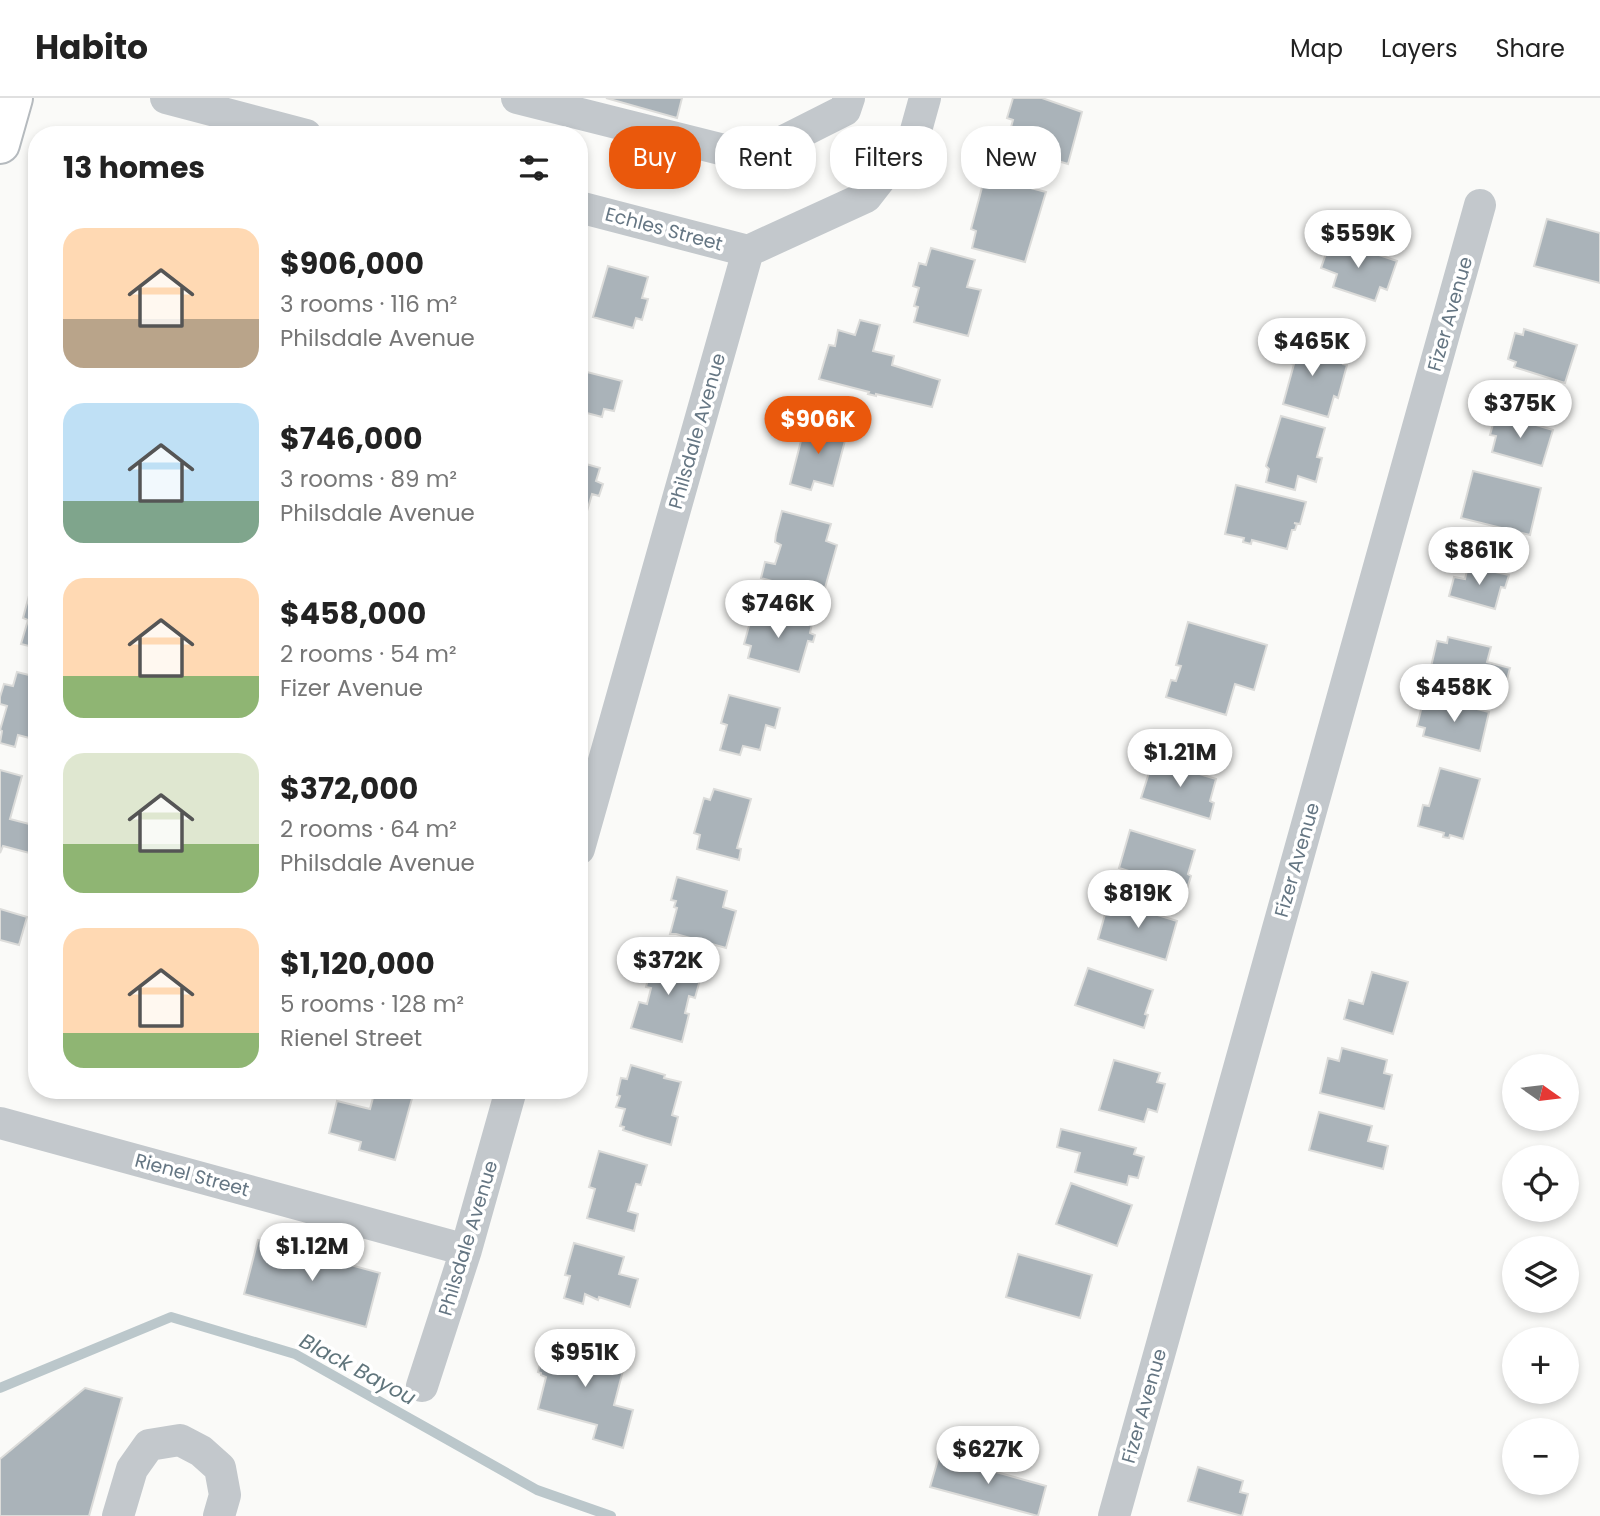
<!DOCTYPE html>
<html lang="en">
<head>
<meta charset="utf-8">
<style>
	body { margin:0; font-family:Poppins,sans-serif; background:#f2f2f2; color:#222; height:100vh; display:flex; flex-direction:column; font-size:26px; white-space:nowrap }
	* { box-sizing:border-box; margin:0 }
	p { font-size:23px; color:#767676 }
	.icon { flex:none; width:38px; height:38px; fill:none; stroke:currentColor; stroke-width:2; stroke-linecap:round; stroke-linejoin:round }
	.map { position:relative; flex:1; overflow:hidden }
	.sheet { position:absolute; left:28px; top:28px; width:560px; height:973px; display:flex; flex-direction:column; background:#fff; border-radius:28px; box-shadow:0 4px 10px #0003 }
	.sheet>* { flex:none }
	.top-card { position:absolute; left:609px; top:28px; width:665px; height:63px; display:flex; gap:14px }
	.needle { width:46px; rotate:104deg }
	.buttons { position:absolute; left:1502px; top:956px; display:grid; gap:14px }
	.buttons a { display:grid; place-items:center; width:77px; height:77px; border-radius:50%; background:#fff; box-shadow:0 4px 10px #0003; font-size:35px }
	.price { position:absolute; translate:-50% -60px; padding:0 16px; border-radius:24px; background:#fff; color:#222; font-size:23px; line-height:46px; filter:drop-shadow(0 2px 4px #0008) }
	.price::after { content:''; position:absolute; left:50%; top:42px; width:21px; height:16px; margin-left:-10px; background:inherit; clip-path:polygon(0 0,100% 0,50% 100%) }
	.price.on { background:#ea580c; color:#fff }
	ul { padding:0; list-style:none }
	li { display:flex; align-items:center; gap:21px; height:175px; padding:0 35px }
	li span { display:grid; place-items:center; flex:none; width:196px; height:140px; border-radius:21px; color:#555 }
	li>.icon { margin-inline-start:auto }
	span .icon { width:84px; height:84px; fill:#fffc; stroke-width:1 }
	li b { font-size:30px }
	h2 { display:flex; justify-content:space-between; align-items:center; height:84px; padding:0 35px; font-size:30px }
	.chip { padding:0 24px; border-radius:28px; background:#fff; box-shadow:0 4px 10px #0003; font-size:24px; line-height:63px }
	.chip.on { background:#ea580c; color:#fff }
	header { display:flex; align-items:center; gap:42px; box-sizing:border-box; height:98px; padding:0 35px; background:#fff; border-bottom:2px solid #e0e0e0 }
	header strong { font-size:33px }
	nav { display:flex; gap:38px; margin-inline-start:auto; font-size:24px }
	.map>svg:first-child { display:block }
</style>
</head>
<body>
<header>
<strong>Habito</strong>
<nav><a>Map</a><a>Layers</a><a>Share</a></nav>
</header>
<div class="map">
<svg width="1600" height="1418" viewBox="0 0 1600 1418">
	<rect width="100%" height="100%" fill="#fafaf8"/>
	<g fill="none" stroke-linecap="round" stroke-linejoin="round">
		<path stroke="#bbc7cb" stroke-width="10" d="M0 1290 171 1219 295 1256 537 1392 611 1418"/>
	</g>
	<path fill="#aab3b9" stroke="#dcdcda" stroke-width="2" d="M606 0H682L677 20Z
		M1013 0H1042L1082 14 1068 66 1051 61 1045 82 1000 69 1013 22 1007 20Z
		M985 78 1046 94 1025 164 972 150 976 133 971 131Z
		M1547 121 1600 135V185L1534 168Z
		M1331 141 1397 163 1387 192 1380 189 1375 203 1333 189 1337 176 1321 170Z
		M931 150 975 162 967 189 981 192 968 238 914 224 918 209 914 208 919 190 913 188 919 165 926 167Z
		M608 168 648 179 642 200 648 201 642 222 636 220 633 230 593 219Z
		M860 222 880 227 873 253 894 258 892 267 940 282 932 309 876 296V298L868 296 869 294 819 281 829 247 835 248 838 232 855 237Z
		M1524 231 1577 247 1565 285 1514 269 1516 264 1508 261 1515 235 1523 237Z
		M1283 243 1345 260 1343 266 1347 267 1338 300 1334 298 1328 319 1283 306 1294 266 1278 262Z
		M579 272 622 283 614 313 604 311 602 319 579 313Z
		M1496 315 1553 332 1542 368 1492 354 1496 338 1490 337Z
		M1281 318 1325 330 1317 359 1322 360 1316 384 1298 378 1295 392 1266 384 1269 371 1266 368Z
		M806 323 847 335 833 388 814 383 811 392 790 386Z
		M579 364 600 370 596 383 603 386 599 398 592 396 580 437Z
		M1473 373 1541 390 1530 437 1461 420Z
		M1236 387 1306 404 1300 426 1294 425 1297 426 1295 432H1292L1287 451 1252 442 1251 446 1243 444 1244 440 1225 436Z
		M782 413 831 426 826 443 837 447 823 497 761 480 765 464 775 466 781 447 775 444 776 436Z
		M1468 468 1509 477 1505 490 1501 489 1495 511 1449 498 1454 479 1465 481Z
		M31 490 37 492V550L21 546 28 522 23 520Z
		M754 510 812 526 810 535 815 537 813 544 808 543 799 574 748 560 751 548 744 546Z
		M1188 524 1267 547 1254 592 1235 586 1226 617 1166 599 1171 582 1176 583 1181 568 1176 567Z
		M1448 539 1491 549 1487 564 1510 570 1504 593 1463 583 1461 588 1437 582 1439 575 1430 573 1437 543 1447 545Z
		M17 574 37 579V642L18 637 15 649 0 645 2 633 0 632 7 608 0 606V599L4 586 13 588Z
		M729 597 780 610 775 630 766 627 760 652 743 648 740 657 720 652 727 627 721 625Z
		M1433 600 1489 614 1480 653 1423 638 1425 630 1417 628 1422 608 1430 610Z
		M1153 662 1216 681 1210 703 1214 705 1210 721 1141 700Z
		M1440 670 1480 681 1463 741 1450 737 1449 740 1443 739 1444 735 1418 728 1423 707 1429 708Z
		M0 672 22 678 10 721 37 728V757L3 748 0 755Z
		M714 691 751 701 737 750 741 751 739 762 697 751 700 737 694 735 704 700 710 702Z
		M1130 732 1195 752 1188 776 1191 778 1187 791 1119 770Z
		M677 779 727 793 723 809 736 813 726 850 676 836H670L677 810 674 809 676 803 671 802Z
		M1109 802 1177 823 1166 862 1098 841Z
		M0 811 27 819 19 847 0 842Z
		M655 854 704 867 695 900 689 898 685 915 689 916 682 944 631 930 639 904 647 906 651 890 646 889Z
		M1088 870 1153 892 1145 916 1148 917 1144 930 1075 907Z
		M1372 874 1408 884 1393 936 1344 921 1349 902 1363 906Z
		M1342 950 1387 962 1384 975 1392 977 1384 1011 1320 995 1328 960 1339 963Z
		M1114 962 1160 975 1157 984 1165 986 1157 1014 1148 1011 1144 1024 1099 1012Z
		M631 967 665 977 664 980 681 984 672 1017 678 1019 671 1047 644 1039 623 1032 624 1029 620 1028 625 1011 616 1009 620 998 617 997 621 980 627 981Z
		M375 992H395L413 997 395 1062 359 1052 361 1044 329 1035 337 1003 370 1011Z
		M1319 1014 1372 1028 1368 1043 1388 1048 1383 1071 1309 1052Z
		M1061 1031 1136 1050 1134 1056 1144 1059 1138 1080 1129 1078 1127 1087 1075 1074 1080 1055 1057 1049Z
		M599 1053 647 1067 641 1087 636 1086 628 1113 638 1116 634 1133 587 1120 595 1091 589 1089Z
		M1071 1085 1132 1107 1117 1148 1056 1126Z
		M258 1142 380 1175 366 1229 244 1196Z
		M574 1145 624 1159 619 1176 638 1181 630 1209 599 1199 598 1202 585 1196 583 1206 564 1200 570 1178 565 1177Z
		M1018 1156 1092 1177 1080 1220 1006 1199Z
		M551 1240 626 1261 614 1307 633 1312 623 1350 593 1341 597 1327 538 1311 546 1279 541 1277V1275L538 1274 543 1255 548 1256Z
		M85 1290 122 1300 89 1418H0V1361Z
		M939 1358 1046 1388 1038 1418 930 1389Z
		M1198 1369 1243 1383 1240 1394 1248 1396 1242 1418 1188 1403Z"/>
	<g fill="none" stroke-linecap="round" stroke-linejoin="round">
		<defs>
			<path id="major" d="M0 46 13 0"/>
		</defs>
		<use href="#major" stroke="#b5babe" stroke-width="42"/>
		<path stroke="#c3c8cc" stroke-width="32" d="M166 0 306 37
			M517 0 752 59 845 12 849 0
			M579 109 748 153
			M579 751 748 153 866 99 915 36 925 0
			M0 1025 466 1152
			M422 1288 466 1152 511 992
			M118 1418 132 1371 149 1347 180 1342 201 1353 220 1370 225 1397 219 1418
			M1114 1418 1480 107"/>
		<use href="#major" stroke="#fff" stroke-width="38"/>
	</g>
	<g text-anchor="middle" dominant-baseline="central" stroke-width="7" stroke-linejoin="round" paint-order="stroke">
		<g font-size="19" fill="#657683" stroke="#fff">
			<text transform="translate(664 131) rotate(15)">Echles Street</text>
			<text transform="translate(1450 216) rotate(-74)">Fizer Avenue</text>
			<text transform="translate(697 333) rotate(-74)">Philsdale Avenue</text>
			<text transform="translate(1297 762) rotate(-74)">Fizer Avenue</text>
			<text transform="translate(192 1077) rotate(15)">Rienel Street</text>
			<text transform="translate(468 1140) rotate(-73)">Philsdale Avenue</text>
			<text transform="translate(1144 1308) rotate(-74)">Fizer Avenue</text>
		</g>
		<g font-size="21" font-style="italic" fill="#60757c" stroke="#fff">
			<text transform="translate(358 1271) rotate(28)">Black Bayou</text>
		</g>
	</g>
</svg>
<div class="buttons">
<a><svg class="needle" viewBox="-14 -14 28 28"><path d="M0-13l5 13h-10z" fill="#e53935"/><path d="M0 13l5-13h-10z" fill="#767676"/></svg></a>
<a><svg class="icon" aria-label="locate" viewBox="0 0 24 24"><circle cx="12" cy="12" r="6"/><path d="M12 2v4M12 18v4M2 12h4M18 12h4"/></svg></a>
<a><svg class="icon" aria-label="layers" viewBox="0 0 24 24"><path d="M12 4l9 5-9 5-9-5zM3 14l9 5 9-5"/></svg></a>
<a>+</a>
<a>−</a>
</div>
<b class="price" style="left:1358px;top:172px">$559K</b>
<b class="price" style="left:1312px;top:280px">$465K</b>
<b class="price" style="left:1520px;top:342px">$375K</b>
<b class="price on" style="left:818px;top:358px">$906K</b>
<b class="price" style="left:1479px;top:489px">$861K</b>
<b class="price" style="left:778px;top:542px">$746K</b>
<b class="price" style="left:1454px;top:626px">$458K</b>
<b class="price" style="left:1180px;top:691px">$1.21M</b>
<b class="price" style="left:1138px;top:832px">$819K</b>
<b class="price" style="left:668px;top:899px">$372K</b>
<b class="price" style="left:312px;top:1185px">$1.12M</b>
<b class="price" style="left:585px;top:1291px">$951K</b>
<b class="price" style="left:988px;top:1388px">$627K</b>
<div class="top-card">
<a class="chip on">Buy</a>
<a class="chip">Rent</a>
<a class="chip">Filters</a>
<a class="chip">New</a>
</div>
<section class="sheet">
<h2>13 homes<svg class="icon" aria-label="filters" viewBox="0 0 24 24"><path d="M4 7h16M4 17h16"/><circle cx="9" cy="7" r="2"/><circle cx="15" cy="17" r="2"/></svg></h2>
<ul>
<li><span style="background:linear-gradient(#ffd9b3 65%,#b9a48a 0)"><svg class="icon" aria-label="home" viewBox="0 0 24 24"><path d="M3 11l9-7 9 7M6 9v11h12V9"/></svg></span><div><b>$906,000</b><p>3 rooms · 116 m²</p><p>Philsdale Avenue</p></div></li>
<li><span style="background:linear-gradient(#bfe0f5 70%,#7fa58c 0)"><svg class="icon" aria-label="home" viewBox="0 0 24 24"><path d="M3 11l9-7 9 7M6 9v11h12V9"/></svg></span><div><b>$746,000</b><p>3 rooms · 89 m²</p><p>Philsdale Avenue</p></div></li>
<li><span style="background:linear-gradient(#ffd9b3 70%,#8fb573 0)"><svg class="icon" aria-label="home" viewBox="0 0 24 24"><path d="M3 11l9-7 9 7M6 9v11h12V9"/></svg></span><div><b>$458,000</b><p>2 rooms · 54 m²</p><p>Fizer Avenue</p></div></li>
<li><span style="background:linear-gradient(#dfe7d0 65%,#8fb573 0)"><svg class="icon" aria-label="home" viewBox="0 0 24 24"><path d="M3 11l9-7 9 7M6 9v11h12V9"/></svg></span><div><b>$372,000</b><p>2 rooms · 64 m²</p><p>Philsdale Avenue</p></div></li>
<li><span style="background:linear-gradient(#ffd9b3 75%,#8fb573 0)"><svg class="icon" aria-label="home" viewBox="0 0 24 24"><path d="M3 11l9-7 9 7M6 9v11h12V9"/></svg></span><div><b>$1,120,000</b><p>5 rooms · 128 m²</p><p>Rienel Street</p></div></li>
</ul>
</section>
</div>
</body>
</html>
